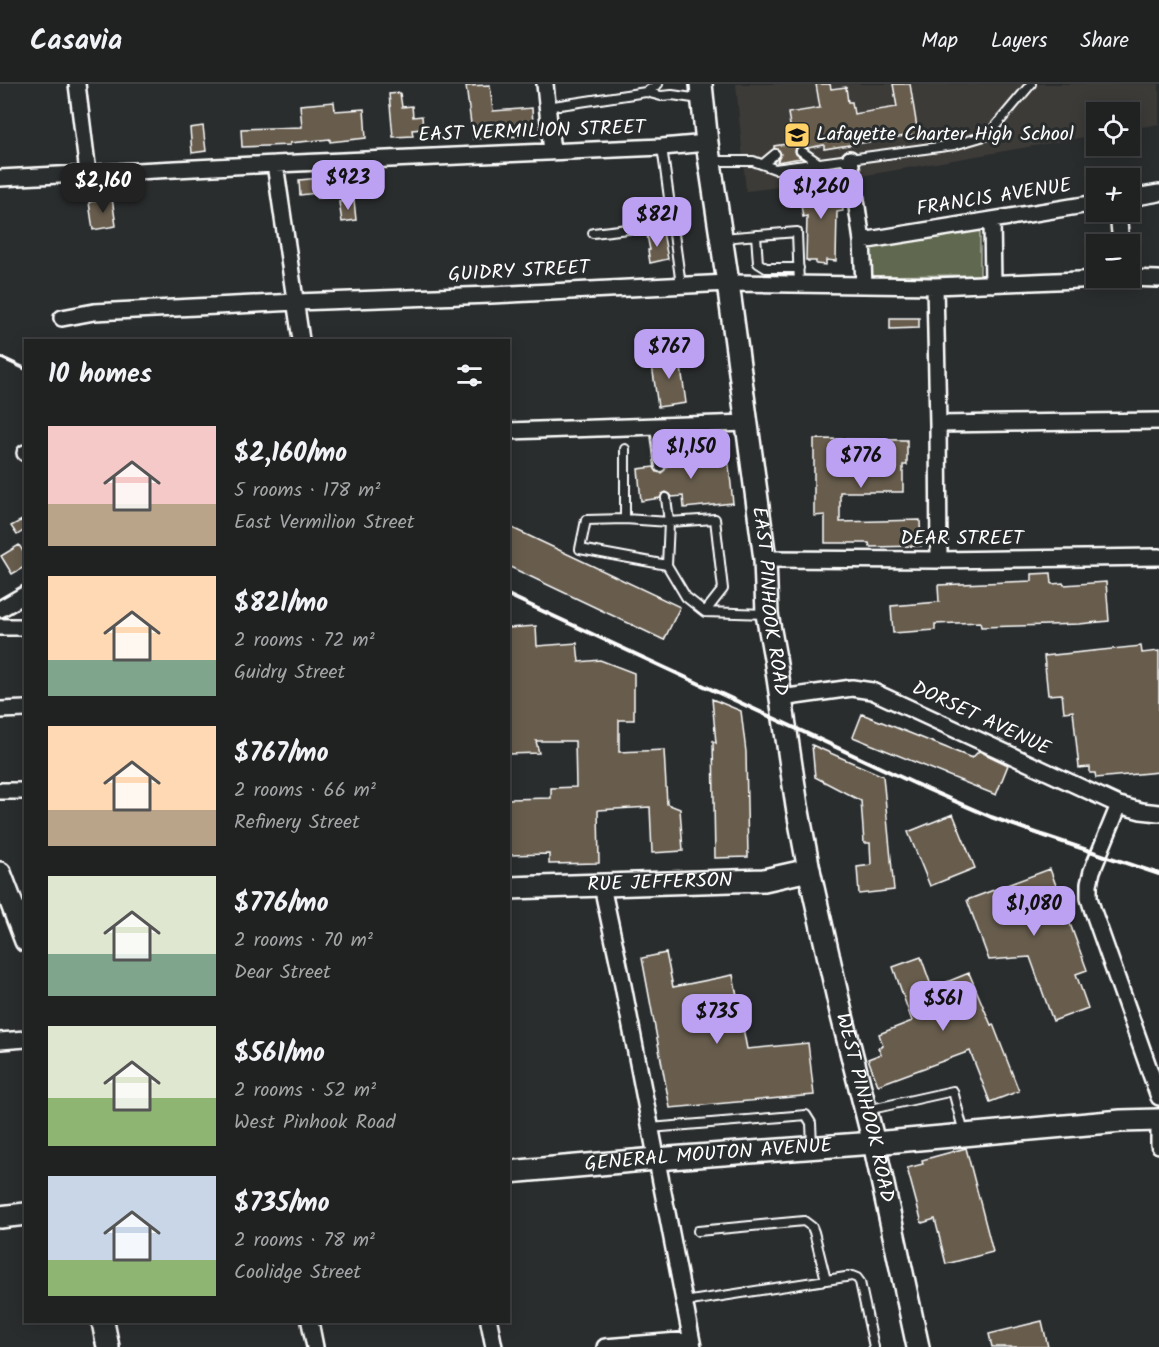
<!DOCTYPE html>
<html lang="en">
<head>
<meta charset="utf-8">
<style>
	body { margin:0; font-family:Kalam,sans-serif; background:#282a2a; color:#f1f3f6; height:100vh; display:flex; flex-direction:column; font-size:22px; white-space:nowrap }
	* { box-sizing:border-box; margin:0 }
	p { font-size:20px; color:#a2a4a5 }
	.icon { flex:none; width:33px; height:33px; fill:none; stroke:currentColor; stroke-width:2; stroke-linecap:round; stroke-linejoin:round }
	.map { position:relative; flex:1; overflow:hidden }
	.drawer { position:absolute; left:24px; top:255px; width:486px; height:984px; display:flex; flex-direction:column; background:#202222; border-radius:0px; box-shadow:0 3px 15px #0003,0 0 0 2px #3d3f40 }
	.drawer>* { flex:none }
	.tools { position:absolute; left:1086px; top:18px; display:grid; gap:12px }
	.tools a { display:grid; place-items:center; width:54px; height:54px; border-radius:0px; background:#202222; box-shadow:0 3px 15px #0003,0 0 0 2px #3d3f40; font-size:30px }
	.price { position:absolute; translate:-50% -51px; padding:0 14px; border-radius:12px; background:#bca0f2; color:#111; font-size:20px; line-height:39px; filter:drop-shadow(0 2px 3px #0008) }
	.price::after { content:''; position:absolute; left:50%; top:36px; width:18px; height:14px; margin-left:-9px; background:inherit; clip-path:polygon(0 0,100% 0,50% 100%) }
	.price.current { background:#222; color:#fff }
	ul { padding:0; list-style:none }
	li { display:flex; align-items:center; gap:18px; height:150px; padding:0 24px }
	li span { display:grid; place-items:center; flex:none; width:168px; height:120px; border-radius:0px; color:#555 }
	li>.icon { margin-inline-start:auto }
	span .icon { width:72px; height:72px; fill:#fffc; stroke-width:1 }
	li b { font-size:26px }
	h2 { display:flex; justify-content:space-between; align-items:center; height:72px; padding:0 24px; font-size:26px }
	header { display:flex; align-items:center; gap:36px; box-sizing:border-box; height:84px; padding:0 30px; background:#202222; border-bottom:2px solid #3d3f40 }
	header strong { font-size:28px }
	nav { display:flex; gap:33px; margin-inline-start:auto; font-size:21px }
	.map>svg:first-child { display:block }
</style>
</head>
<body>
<header>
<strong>Casavia</strong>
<nav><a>Map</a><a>Layers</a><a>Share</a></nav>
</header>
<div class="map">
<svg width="1159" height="1263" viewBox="0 0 1159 1263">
	<rect width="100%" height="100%" fill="#2a2d2e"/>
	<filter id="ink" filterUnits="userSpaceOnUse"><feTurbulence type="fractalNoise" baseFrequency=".0167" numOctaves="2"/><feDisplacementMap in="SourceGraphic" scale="12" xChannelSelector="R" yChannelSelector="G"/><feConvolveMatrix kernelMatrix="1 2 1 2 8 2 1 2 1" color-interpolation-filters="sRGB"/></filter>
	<g filter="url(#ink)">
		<path fill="#3c3b38" d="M736 0H1159V40L1130 45V28H1096V51L844 95 746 107Z"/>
		<path fill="#606950" stroke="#b0b4a8" stroke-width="1.5" d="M980 145V191L870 192 867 161Z"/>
		<path fill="#675d4e" stroke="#fff" stroke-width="1.5" d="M816 0H830L831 5 846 3 848 18H852L854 30 897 23 893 0H910L918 50 824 65V61L808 64 802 61H799L796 64 795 67 796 70 801 74 777 78 781 70 779 66 774 64V62L793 59 788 29 820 24Z
			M490 1 493 27 532 24 533 41 523 52 473 55 466 2Z
			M400 9 402 23 412 22 413 33 422 32 423 45 412 46 413 52 393 53 389 10Z
			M334 18 335 27 364 25 366 54 330 58V55L290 59V61L242 63 241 45 302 43 300 21Z
			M203 42 206 67 192 69 190 44Z
			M332 93 334 113 317 114V109L300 111 299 96Z
			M839 97 843 127 837 128 836 177 826 176V181L816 180V177H808V176H806L807 132 803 133 798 103Z
			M112 114 116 142 93 146 89 118Z
			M354 116 356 136 342 138 339 118Z
			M663 148 668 175 650 179 648 166H650L647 151Z
			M890 234H919V244L890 245Z
			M679 269 686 319 658 323 651 274Z
			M814 355 907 356V381H903V408H840V438L920 436 921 462 870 463 869 459H825V431L814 432Z
			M727 364 733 419 684 424 683 412 672 413 670 410 666 408 662 410 660 414 641 417 638 385 654 383 657 388 661 389 665 386 666 382 676 381 675 371Z
			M22 436 26 441V445L17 451 11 442Z
			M508 442 680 523 664 556 508 482Z
			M19 461 26 472V482L12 490 1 472Z
			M1051 489 1052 500 1063 499 1064 501 1106 498 1109 537 1079 540 981 543 980 538 935 540V546L893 549 891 522 939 518 938 501 1032 497V490Z
			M536 542 537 562 577 559 579 578 600 576 634 589V636H619V668L664 666 667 720 680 725 683 767 652 769 650 723 598 726 599 779 549 780V770L508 771V715L551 714V704L576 703 575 657H536L539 669 508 670V544Z
			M1141 562 1142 569 1159 567V688L1096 694 1095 689H1090V683L1079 684 1073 627 1064 628 1062 610 1048 611 1044 572Z
			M712 615 741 627 746 668 748 773 715 774 713 657 716 659Z
			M862 630 972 674 979 667 1008 681 996 711 853 653Z
			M812 661 883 692 894 806 859 810 857 783 871 781 870 759H864L861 717 815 693Z
			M953 730 975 784 930 802 908 748Z
			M1050 785 1087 886 1076 890 1088 924 1053 937 1030 873 989 876 967 816Z
			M666 869 673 903 733 891 747 965 808 959 814 1011 670 1024 642 874Z
			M921 873 932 904 969 889 991 941 993 940 1019 1007 990 1018 970 967 878 1001 868 975 881 970 878 964 883 962 879 950 912 937 893 883Z
			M966 1064 993 1168 946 1180 935 1135 922 1139 907 1084 923 1080 922 1076Z
			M1042 1237 1048 1263H992L989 1250Z"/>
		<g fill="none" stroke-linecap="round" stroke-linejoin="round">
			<defs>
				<path id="lane" d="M646 8 658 0
					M547 23 646 8 661 12 672 11 700 15
					M662 63 681 201
					M801 67 820 80
					M710 77H753L775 85 954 61 988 51 1031 0
					M763 80 775 70
					M593 149 672 140
					M756 151 758 179 766 184H799
					M722 154 797 148 799 200
					M655 342 660 383
					M625 365V435
					M666 414 669 438 715 435 723 505 705 528 686 513 667 481 669 438 625 435 586 436 580 465 667 481
					M705 528 767 530
					M867 1026 953 1007 964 1049
					M650 1044 806 1031 811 1039 812 1061
					M698 1147 804 1137 812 1143 814 1148 826 1196
					M684 1218 852 1192 857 1194 860 1198 874 1263"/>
				<path id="street" d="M77 0 88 89
					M545 0 552 68
					M850 75 862 157 864 201
					M275 80 301 256
					M0 94 275 80 662 63 707 59
					M1130 114 1159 109
					M1118 128 1121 160
					M992 136 993 200
					M862 157 1096 119
					M935 202 938 340 939 476
					M62 234 94 228 296 218 491 211 728 199 935 202 1125 194 1159 195
					M938 340 1159 337
					M508 347 747 339
					M25 369H26
					M765 475 939 476 1159 473
					M0 525 26 510
					M0 543H26
					M781 614 852 604 872 607 1119 721 1141 727 1159 729
					M0 626 26 625
					M0 707H26
					M1119 721 1092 787 1089 800V814L1093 827 1159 1013
					M602 802 620 886 693 1263
					M0 957 26 955
					M1159 1034V1061
					M310 1238 315 1263
					M489 1238 494 1263
					M605 1263 691 1256"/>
				<g id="secondary">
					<path id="s1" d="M701 0 707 59 728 199 765 475 767 530 775 574 797 722 809 786 841 928 874 1059 918 1263"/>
					<path d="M0 789 26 857"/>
					<path id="s2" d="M508 804 764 796 809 786"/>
					<path id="s3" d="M508 1088 656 1075 874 1059 1121 1037 1159 1036"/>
					<path d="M0 1133 26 1130"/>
					<path d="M103 1238 108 1263"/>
				</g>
			</defs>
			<use href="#lane" stroke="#fff" stroke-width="12"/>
			<use href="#street" stroke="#fff" stroke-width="20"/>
			<use href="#secondary" stroke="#fff" stroke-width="26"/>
			<use href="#lane" stroke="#2a2d2e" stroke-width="8"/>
			<use href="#street" stroke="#2a2d2e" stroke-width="15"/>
			<use href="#secondary" stroke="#2a2d2e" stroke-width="21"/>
			<path stroke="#fff" stroke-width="4" d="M0 273 26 285
				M508 511 920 702 991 733 1048 753 1159 790"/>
		</g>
	</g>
	<defs>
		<symbol id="school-square" viewBox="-11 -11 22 22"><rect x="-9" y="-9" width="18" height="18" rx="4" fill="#ffd166" stroke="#2a2d2e"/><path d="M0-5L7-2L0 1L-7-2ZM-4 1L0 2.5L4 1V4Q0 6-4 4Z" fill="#111"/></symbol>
	</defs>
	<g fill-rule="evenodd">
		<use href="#school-square" x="782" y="36" width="30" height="30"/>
	</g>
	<g text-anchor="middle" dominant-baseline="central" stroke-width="6" stroke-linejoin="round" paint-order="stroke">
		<g font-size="20" fill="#fff" stroke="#2a2d2e">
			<text transform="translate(532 48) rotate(-2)">EAST VERMILION STREET</text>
			<text transform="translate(994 114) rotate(-9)">FRANCIS AVENUE</text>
			<text transform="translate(519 188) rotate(-3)">GUIDRY STREET</text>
			<text x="962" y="455">DEAR STREET</text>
			<text stroke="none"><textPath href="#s1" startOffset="522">EAST PINHOOK ROAD</textPath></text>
			<text transform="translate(981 635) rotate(25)">DORSET AVENUE</text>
			<text stroke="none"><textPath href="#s2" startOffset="152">RUE JEFFERSON</textPath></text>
			<text stroke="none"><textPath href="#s1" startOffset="1038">WEST PINHOOK ROAD</textPath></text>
			<text stroke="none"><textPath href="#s3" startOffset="201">GENERAL MOUTON AVENUE</textPath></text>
		</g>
		<g font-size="20" fill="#fff" stroke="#2a2d2e" text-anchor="start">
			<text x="816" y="51">Lafayette Charter High School</text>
		</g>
	</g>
</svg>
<div class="tools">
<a><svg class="icon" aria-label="locate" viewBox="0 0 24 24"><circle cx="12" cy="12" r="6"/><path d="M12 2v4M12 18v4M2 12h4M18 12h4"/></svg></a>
<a>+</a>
<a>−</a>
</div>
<b class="price" style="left:348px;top:127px">$923</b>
<b class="price current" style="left:103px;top:130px">$2,160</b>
<b class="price" style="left:821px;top:136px">$1,260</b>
<b class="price" style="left:657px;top:164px">$821</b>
<b class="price" style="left:669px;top:296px">$767</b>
<b class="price" style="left:691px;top:396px">$1,150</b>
<b class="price" style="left:861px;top:405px">$776</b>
<b class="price" style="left:1034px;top:853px">$1,080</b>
<b class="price" style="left:943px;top:948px">$561</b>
<b class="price" style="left:717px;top:961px">$735</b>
<section class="drawer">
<h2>10 homes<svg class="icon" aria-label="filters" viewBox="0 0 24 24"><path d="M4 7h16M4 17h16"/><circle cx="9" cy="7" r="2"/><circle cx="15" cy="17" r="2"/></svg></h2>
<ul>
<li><span style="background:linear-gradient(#f6c9c9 65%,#b9a48a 0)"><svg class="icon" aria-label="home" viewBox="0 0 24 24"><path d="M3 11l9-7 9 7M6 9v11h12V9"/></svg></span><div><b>$2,160/mo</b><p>5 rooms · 178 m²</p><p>East Vermilion Street</p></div></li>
<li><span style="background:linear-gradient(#ffd9b3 70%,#7fa58c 0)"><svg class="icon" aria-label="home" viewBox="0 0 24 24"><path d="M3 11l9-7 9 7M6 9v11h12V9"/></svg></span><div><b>$821/mo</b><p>2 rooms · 72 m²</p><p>Guidry Street</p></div></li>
<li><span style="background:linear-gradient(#ffd9b3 70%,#b9a48a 0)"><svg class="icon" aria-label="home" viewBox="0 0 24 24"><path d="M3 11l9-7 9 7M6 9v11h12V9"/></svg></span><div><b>$767/mo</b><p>2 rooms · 66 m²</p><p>Refinery Street</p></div></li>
<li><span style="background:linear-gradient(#dfe7d0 65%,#7fa58c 0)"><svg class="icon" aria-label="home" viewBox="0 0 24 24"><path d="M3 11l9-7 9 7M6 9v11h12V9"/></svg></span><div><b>$776/mo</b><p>2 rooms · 70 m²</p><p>Dear Street</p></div></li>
<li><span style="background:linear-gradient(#dfe7d0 60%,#8fb573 0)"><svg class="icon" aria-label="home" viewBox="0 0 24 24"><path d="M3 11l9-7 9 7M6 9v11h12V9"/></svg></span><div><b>$561/mo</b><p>2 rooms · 52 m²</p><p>West Pinhook Road</p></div></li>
<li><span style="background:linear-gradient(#c9d6e8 70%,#8fb573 0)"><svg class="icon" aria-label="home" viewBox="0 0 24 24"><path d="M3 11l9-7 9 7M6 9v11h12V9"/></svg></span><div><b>$735/mo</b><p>2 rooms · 78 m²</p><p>Coolidge Street</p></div></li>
</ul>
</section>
</div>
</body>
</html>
